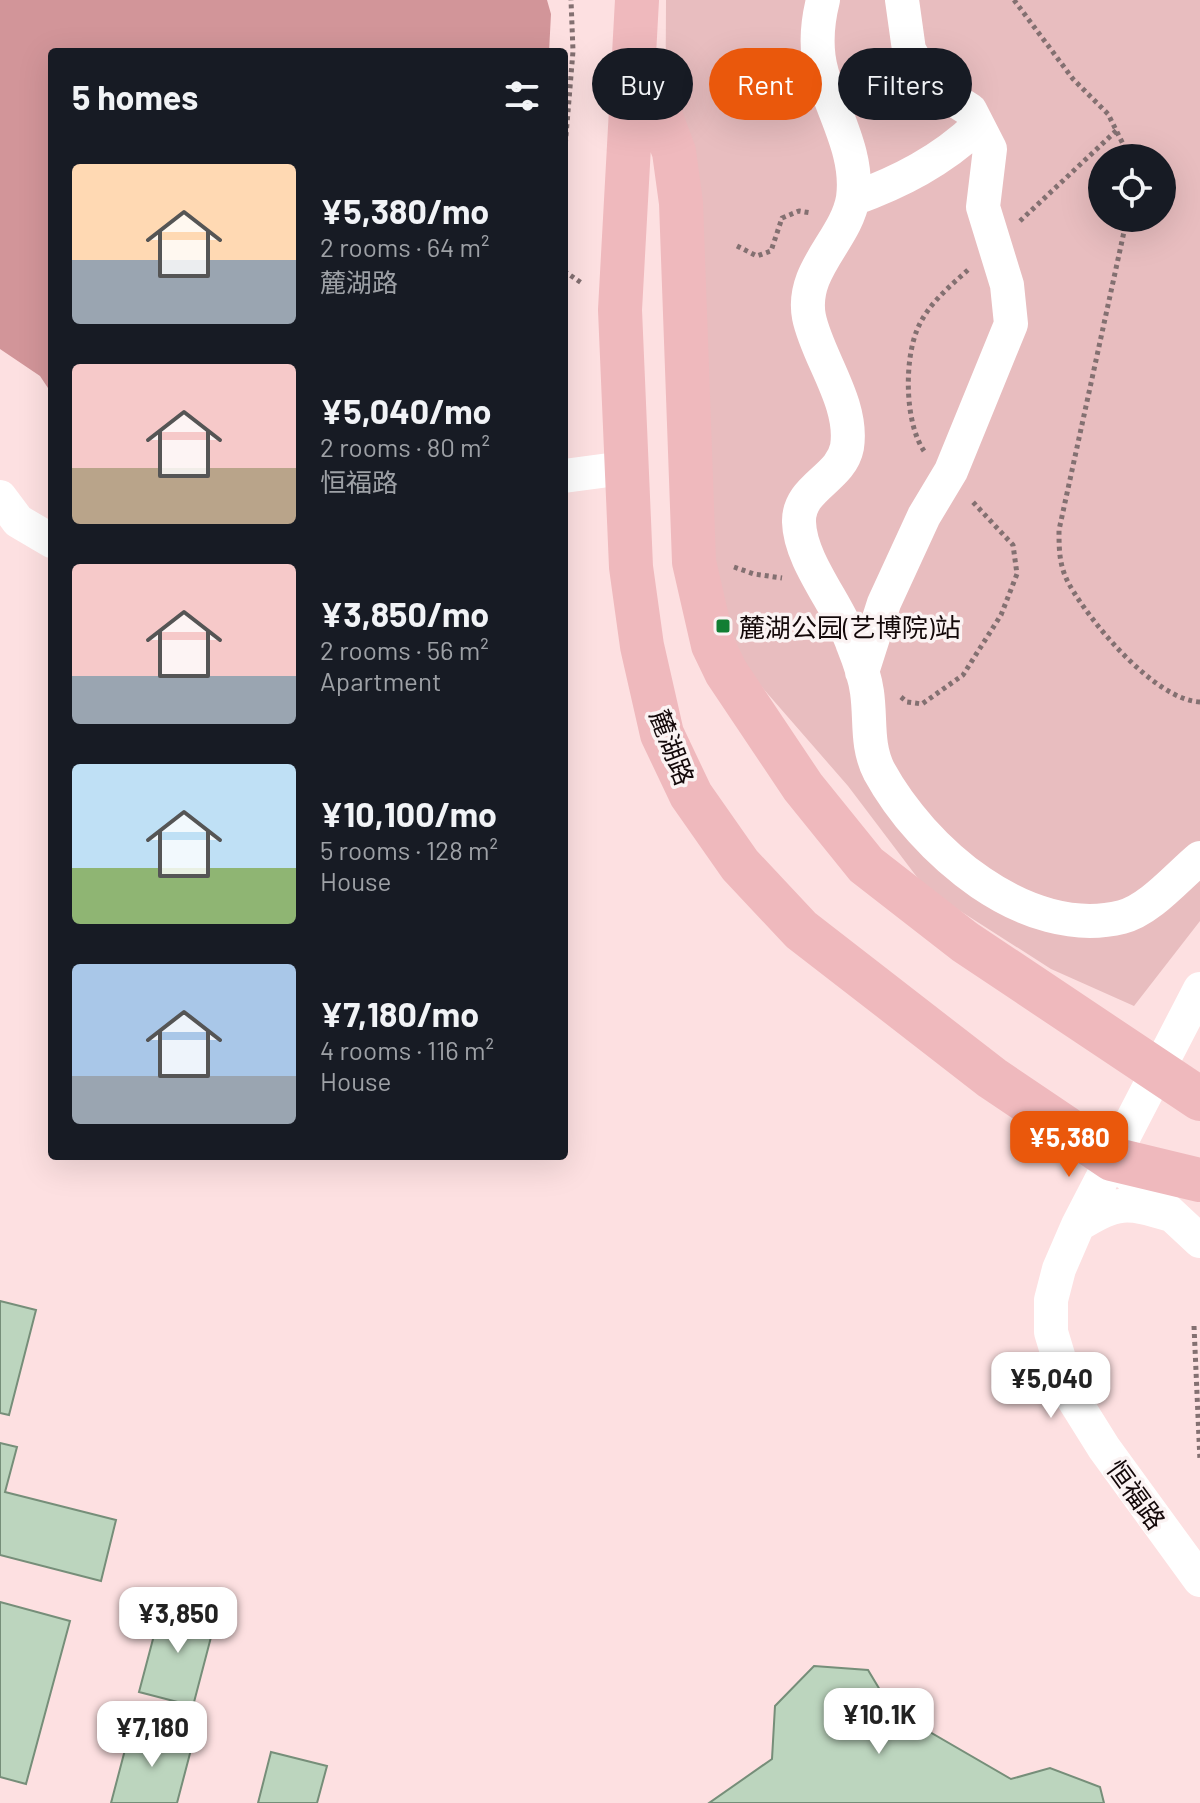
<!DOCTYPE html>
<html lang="en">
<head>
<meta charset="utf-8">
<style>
	body { margin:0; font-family:Barlow,"Noto Sans SC",sans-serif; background:#20242c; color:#f1f3f6; height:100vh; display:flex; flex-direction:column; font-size:30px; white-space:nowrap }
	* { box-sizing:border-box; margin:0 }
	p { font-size:26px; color:#9ea1a6 }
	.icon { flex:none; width:44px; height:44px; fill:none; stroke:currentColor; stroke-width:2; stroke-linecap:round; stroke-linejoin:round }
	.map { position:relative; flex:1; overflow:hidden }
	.panel { position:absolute; left:48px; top:48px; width:520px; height:1112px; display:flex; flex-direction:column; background:#171b24; border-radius:8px; box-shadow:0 8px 32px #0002 }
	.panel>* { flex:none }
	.banner { position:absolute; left:592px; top:48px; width:488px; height:72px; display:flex; gap:16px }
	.buttons { position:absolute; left:1088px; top:144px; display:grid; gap:16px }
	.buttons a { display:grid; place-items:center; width:88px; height:88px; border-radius:50%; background:#171b24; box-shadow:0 8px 32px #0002; font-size:40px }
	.price { position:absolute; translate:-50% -68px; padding:0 18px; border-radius:16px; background:#fff; color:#222; font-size:26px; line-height:52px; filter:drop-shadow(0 2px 4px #0008) }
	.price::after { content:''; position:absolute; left:50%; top:48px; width:24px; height:18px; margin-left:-12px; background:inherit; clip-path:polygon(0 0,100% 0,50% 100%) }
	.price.selected { background:#ea580c; color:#fff }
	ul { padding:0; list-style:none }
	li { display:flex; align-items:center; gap:24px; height:200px; padding:0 24px }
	li span { display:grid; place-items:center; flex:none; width:224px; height:160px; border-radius:8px; color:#555 }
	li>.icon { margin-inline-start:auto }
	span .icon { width:96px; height:96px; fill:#fffc; stroke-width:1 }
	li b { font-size:34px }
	h2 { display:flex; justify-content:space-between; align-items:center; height:96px; padding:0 24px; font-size:34px }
	.pill { padding:0 28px; border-radius:36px; background:#171b24; box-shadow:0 8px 32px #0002; font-size:28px; line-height:72px }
	.pill.selected { background:#ea580c; color:#fff }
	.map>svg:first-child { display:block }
</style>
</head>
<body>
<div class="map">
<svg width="1200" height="1803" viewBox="0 0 1200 1803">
	<rect width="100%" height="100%" fill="#fde0e1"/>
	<path fill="#e8bdbf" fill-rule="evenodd" d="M666 0H1200V921L1134 1006 1051 969 926 889 848 786 747 670 678 505 665 197ZM1102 158H1162V218H1102Z"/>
	<path fill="#d29599" d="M0 0H547L551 14 549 52H52V394L40 376 0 349Z"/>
	<path fill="#bcd5be" stroke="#768e79" stroke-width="2" d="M0 1301 36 1310 9 1415 0 1413Z
		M0 1443 17 1447 5 1492 116 1520 101 1581 0 1555Z
		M0 1602 70 1621 26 1784 0 1777Z
		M162 1605 216 1618 193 1706 139 1692Z
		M814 1666 868 1670 892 1710 1011 1779 1050 1768 1100 1787 1104 1803H709L772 1759 775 1706Z
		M131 1727 193 1742 177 1803H111Z
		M271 1752 327 1766 317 1803H258Z"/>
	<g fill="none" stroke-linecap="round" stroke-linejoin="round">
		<path stroke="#837071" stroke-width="5" stroke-dasharray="4 4" stroke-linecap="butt" d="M1014 0 1073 79 1108 114 1130 158
			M564 160 573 51 571 0
			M1127 218 1059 530C1059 549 1059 566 1069 584 1090 622 1155 700 1200 702
			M1020 221 1117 130
			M737 246 757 256 771 251 782 218 799 211 811 213
			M564 271 583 284
			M924 451C905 423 904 362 917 330 927 305 949 287 969 269
			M734 567 754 574 782 578
			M901 697 907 702 922 704 963 675 1001 615 1017 574 1013 545 972 501
			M1194 1326 1200 1461"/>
		<path stroke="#fff" stroke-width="34" d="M823 0C817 24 815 49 822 73 833 114 859 153 853 198 846 240 800 270 809 317 817 357 854 403 847 447 841 479 798 487 799 522 800 562 840 606 853 645 859 660 865 677 867 692 871 720 866 745 879 771 922 850 1026 941 1122 917 1150 910 1178 876 1200 858
			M853 199C900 182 941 161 978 126
			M564 476 624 468
			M0 497 18 521 52 541
			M862 672 884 603 924 516 951 471 1011 324 1007 285 983 207 990 149 970 110 945 94 920 69 909 50 902 0
			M1200 989 1078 1225 1059 1269 1051 1300V1332L1069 1392 1104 1448 1200 1580
			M1112 1159 1200 1241
			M1078 1225C1118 1201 1125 1201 1171 1215"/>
		<path stroke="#efb9bd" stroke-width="44" d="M637 0 620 310 631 567 642 646 662 734 691 795 740 865 801 930 992 1078 1112 1159 1200 1180
			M643 68 674 152 681 203 694 562 713 645 726 672 803 787 866 865 965 942 1200 1099"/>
	</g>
	<rect fill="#127e33" stroke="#fbf3f3" stroke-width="3" x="715" y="618" width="16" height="16" rx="4"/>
	<g text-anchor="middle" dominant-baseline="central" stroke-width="7" stroke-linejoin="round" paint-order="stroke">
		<g font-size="26" fill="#130809" stroke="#fbf3f3" text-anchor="start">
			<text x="739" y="626">麓湖公园(艺博院)站</text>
		</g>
		<g font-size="26" fill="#130809" stroke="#fbf3f3">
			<text transform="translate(673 747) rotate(69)">麓湖路</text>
			<text transform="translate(1137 1494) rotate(54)">恒福路</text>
		</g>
	</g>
</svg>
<div class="buttons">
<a><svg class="icon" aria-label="locate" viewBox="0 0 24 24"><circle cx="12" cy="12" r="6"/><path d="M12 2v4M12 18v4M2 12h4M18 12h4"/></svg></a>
</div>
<b class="price selected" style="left:1069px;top:1179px">¥5,380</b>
<b class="price" style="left:1051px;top:1420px">¥5,040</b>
<b class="price" style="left:178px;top:1655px">¥3,850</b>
<b class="price" style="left:879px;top:1756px">¥10.1K</b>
<b class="price" style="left:152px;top:1769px">¥7,180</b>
<div class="banner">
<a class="pill">Buy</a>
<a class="pill selected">Rent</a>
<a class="pill">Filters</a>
</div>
<section class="panel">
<h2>5 homes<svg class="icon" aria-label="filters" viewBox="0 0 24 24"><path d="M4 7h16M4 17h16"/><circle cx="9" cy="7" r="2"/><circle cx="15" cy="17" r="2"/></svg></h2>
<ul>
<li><span style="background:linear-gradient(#ffd9b3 60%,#9aa5b1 0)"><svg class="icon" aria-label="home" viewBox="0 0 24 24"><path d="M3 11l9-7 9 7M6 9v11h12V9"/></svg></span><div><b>¥5,380/mo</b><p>2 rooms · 64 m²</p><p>麓湖路</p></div></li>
<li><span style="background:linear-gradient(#f6c9c9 65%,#b9a48a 0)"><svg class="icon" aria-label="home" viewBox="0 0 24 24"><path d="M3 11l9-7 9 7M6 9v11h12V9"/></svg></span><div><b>¥5,040/mo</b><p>2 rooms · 80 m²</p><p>恒福路</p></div></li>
<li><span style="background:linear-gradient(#f6c9c9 70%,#9aa5b1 0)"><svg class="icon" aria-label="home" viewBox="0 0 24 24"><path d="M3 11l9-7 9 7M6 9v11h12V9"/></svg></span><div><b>¥3,850/mo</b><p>2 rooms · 56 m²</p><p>Apartment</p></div></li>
<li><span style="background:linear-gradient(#bfe0f5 65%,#8fb573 0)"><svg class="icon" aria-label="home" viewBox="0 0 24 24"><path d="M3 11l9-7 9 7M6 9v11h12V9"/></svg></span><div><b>¥10,100/mo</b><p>5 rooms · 128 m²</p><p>House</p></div></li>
<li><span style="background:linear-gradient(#a9c7e8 70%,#9aa5b1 0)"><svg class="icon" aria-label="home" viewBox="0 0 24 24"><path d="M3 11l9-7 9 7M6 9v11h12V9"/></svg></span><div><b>¥7,180/mo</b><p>4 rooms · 116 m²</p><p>House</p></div></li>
</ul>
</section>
</div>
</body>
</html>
